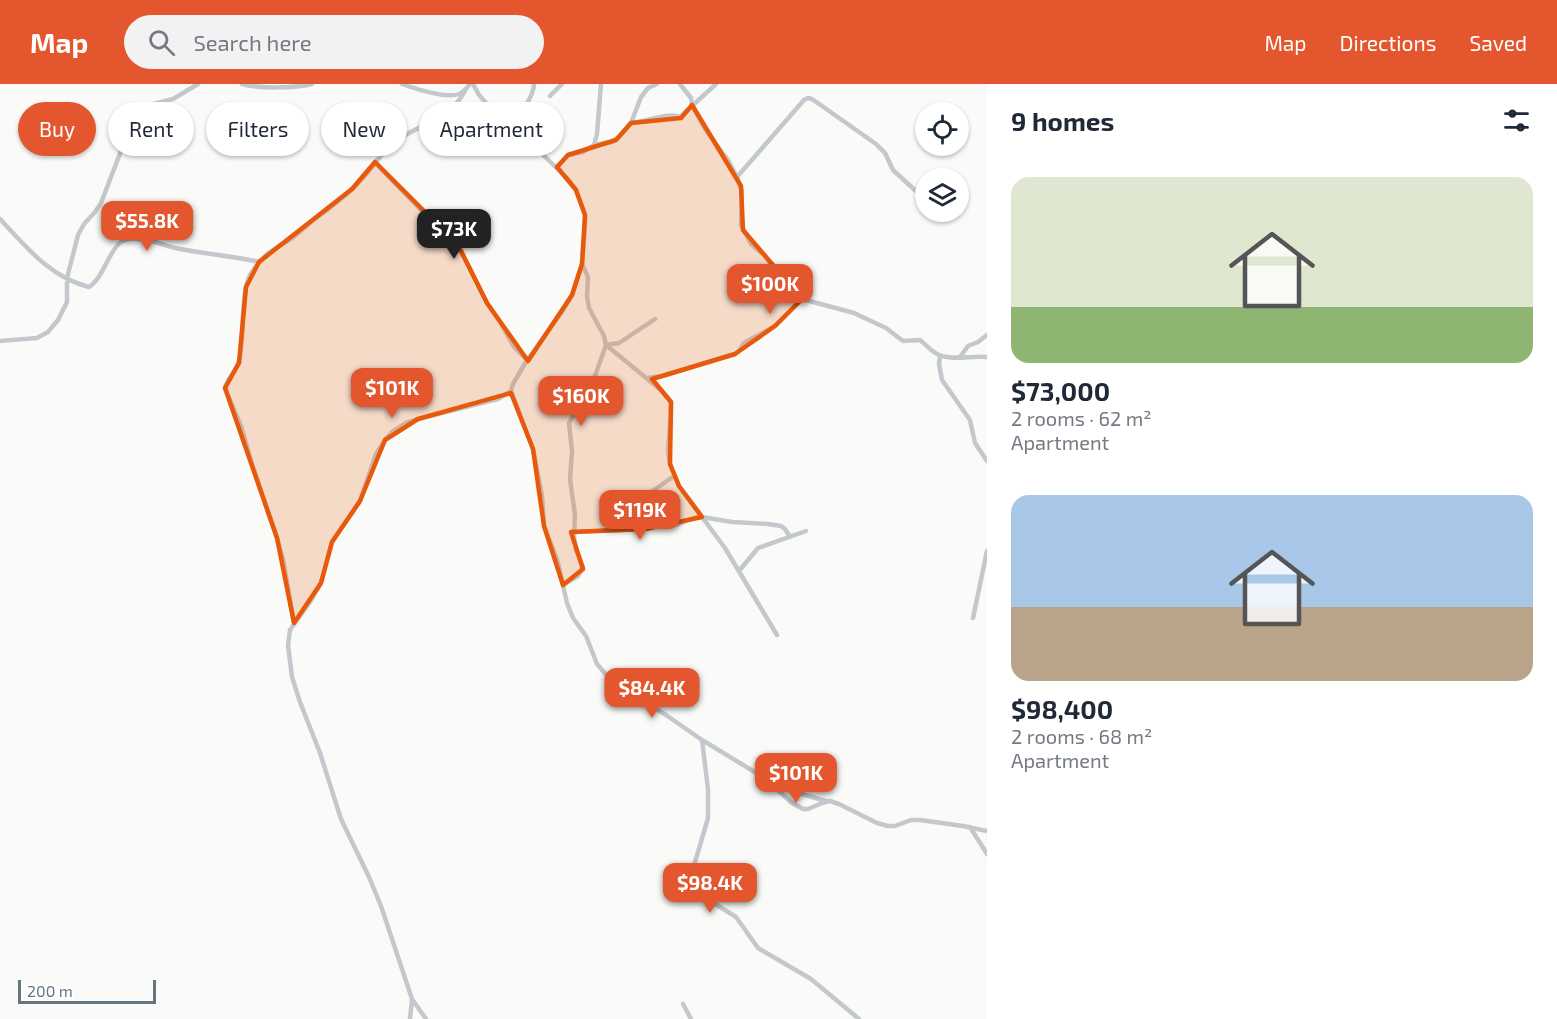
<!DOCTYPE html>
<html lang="en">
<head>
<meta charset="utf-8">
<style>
	body { margin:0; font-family:"Exo 2",sans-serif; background:#f2f2f3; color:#1f2937; height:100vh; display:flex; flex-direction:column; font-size:22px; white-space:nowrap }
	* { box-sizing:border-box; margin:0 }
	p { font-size:20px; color:#747a83 }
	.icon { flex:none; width:33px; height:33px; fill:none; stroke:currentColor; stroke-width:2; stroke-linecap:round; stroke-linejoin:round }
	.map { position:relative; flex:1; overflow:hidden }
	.details { display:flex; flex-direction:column; background:#fff; width:570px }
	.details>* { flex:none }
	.hud { position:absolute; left:18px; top:18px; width:570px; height:54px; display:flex; gap:12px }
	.fabs { position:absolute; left:915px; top:18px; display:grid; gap:12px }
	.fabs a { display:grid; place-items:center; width:54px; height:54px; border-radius:50%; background:#fff; box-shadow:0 2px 4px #0004; font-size:30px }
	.scale { position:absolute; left:18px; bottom:15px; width:138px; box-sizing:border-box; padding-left:6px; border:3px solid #657683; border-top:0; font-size:16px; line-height:21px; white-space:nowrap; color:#657683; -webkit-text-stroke:4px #fff; paint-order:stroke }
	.price { position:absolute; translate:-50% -51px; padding:0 14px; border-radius:12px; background:#e4572e; color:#fff; font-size:20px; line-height:39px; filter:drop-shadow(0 2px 3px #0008) }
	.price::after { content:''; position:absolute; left:50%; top:36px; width:18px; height:14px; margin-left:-9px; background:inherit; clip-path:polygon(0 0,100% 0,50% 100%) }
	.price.current { background:#222; color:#fff }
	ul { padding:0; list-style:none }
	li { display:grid; align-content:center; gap:12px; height:318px; padding:0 24px }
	li span { display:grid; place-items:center; height:186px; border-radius:18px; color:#555 }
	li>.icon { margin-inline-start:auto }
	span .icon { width:108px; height:108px; fill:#fffc; stroke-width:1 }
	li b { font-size:26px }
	h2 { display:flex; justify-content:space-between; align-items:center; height:72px; padding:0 24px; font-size:26px }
	.tag { padding:0 21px; border-radius:27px; background:#fff; box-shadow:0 2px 4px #0004; font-size:21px; line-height:54px }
	.tag.current { background:#e4572e; color:#fff }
	header { display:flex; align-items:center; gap:36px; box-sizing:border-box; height:84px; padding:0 30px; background:#e4572e; color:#fff }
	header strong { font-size:28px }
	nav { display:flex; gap:33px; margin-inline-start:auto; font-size:21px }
	.search { width:420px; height:54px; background:#f2f2f3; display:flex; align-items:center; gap:15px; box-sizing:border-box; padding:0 21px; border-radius:33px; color:#747a83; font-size:22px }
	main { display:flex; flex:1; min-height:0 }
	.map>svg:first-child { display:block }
</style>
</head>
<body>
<header>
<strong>Map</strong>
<div class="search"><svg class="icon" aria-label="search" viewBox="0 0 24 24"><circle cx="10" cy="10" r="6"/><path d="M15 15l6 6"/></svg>Search here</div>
<nav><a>Map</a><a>Directions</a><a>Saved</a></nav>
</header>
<main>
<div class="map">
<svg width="987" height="935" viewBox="0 0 987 935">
	<rect width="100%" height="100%" fill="#fafaf8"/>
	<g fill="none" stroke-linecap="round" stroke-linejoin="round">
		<path stroke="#c3c8cc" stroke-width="4.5" d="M242 0C258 5 295 4 312 0
			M402 0C416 5 445 15 459 10 464 8 467 4 470 0
			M473 0 479 11 505 40 535 63 569 96 576 106 585 131V141L582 180 572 211 562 228 527 276 513 300 511 307 533 365 542 412 544 442 557 475 567 519 573 534 586 552 597 580 608 593 617 601 666 631 702 656 763 693 791 718 803 725H808L822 719 830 717 839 720 877 739 888 742H895L911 736H920L963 742 987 747
			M680 0 691 14 692 21 705 45 728 76 737 93 742 108 741 141 751 160 765 172 778 190 802 215 854 229 886 244 903 257 920 256C926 261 932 268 939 271 953 277 972 271 987 273
			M550 12 562 0
			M631 39C648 38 664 28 680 33L716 0
			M508 44C517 35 534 13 534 0
			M594 61 597 50 601 0
			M375 78 385 89 421 126 458 161 487 219 500 238 514 263 527 276
			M557 83 568 71 583 68 594 61 611 58 619 53 631 39 641 13 648 4 657 0
			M737 93 804 16 808 14 812 15 876 60 885 69 893 86 918 109
			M0 135C26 163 51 194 89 203 104 193 109 166 121 158 127 154 134 154 140 155 154 156 167 163 180 165 207 170 233 172 259 178
			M0 257 37 254 48 248 58 236 67 218V194L78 151 84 140 95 128 101 119 136 28 146 22 173 15 198 0
			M606 261 662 307 671 318V330L668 367 670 380 679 402 725 464 777 551
			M606 261 619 259 655 235
			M940 272 939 280 942 296 970 336 975 359 987 377
			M960 273 968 262 978 258 987 251
			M647 294 663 292 735 270 739 267 744 259 775 242 802 215
			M612 445 647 411 674 392
			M574 448 645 445 660 441 670 442 679 440 694 434 702 433 732 438 768 440 781 442 785 445 790 453
			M739 487 758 464 806 447
			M563 501 578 492 583 483 576 466 574 453 575 431 570 395 572 367 569 339 577 325 586 304 595 292 606 261 604 252 589 224 587 212 588 193 582 180
			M973 534 987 467
			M294 539 283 475 277 454 252 380 241 342 225 304C227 294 237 287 239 276 245 253 240 210 250 191 260 174 270 167 286 158 295 153 303 145 311 138 328 125 346 113 360 97 373 84 381 68 396 57 422 38 447 39 465 7
			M702 656 708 705V734L693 785 694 792 700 804 712 818 736 833 758 864 811 895 859 935
			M775 699 795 708 826 717
			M970 743 987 770
			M412 915 426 935
			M683 920 691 935
			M410 935 412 915 381 822 369 793 341 735 320 669 300 618 292 593 288 561 290 546 310 518 321 499 332 458 360 417 376 370 385 356 392 348 406 339 418 335 498 315 511 307"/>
	</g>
	<path fill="#e8590c" fill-opacity="0.2" stroke="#e8590c" stroke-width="4.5" stroke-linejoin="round" d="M692 21 741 102 743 146 802 215 775 242 735 270 652 295 671 318 670 380 679 402 702 433 645 445 571 448 583 485 563 501 544 442 533 365 511 309 418 335 385 356 360 417 332 458 321 499 294 539 277 454 225 304 239 279 246 203 259 178 352 105 375 78 458 161 487 219 528 277 572 211 582 180 585 131 576 106 557 83 568 71 616 56 631 39 681 34Z"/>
</svg>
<div class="fabs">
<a><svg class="icon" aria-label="locate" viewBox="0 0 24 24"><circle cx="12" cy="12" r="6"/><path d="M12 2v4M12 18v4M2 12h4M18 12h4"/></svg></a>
<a><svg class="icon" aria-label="layers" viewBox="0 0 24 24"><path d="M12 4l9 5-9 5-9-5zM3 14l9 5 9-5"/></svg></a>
</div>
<div class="scale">200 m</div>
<b class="price" style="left:147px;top:168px">$55.8K</b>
<b class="price current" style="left:454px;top:176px">$73K</b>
<b class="price" style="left:770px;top:231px">$100K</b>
<b class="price" style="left:392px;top:335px">$101K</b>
<b class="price" style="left:581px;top:343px">$160K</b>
<b class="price" style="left:640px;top:457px">$119K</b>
<b class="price" style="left:652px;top:635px">$84.4K</b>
<b class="price" style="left:796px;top:720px">$101K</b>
<b class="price" style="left:710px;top:830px">$98.4K</b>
<div class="hud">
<a class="tag current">Buy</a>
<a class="tag">Rent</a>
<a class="tag">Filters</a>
<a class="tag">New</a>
<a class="tag">Apartment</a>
</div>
</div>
<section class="details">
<h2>9 homes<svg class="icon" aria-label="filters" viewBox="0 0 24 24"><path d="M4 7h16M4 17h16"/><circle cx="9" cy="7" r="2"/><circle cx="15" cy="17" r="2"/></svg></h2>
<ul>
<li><span style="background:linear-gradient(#dfe7d0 70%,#8fb573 0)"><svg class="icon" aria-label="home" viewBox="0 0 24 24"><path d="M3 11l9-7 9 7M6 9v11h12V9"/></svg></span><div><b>$73,000</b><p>2 rooms · 62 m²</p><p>Apartment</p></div></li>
<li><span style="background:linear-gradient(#a9c7e8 60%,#b9a48a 0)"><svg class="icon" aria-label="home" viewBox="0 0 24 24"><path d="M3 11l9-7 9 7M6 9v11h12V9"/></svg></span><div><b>$98,400</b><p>2 rooms · 68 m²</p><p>Apartment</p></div></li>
</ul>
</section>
</main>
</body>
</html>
